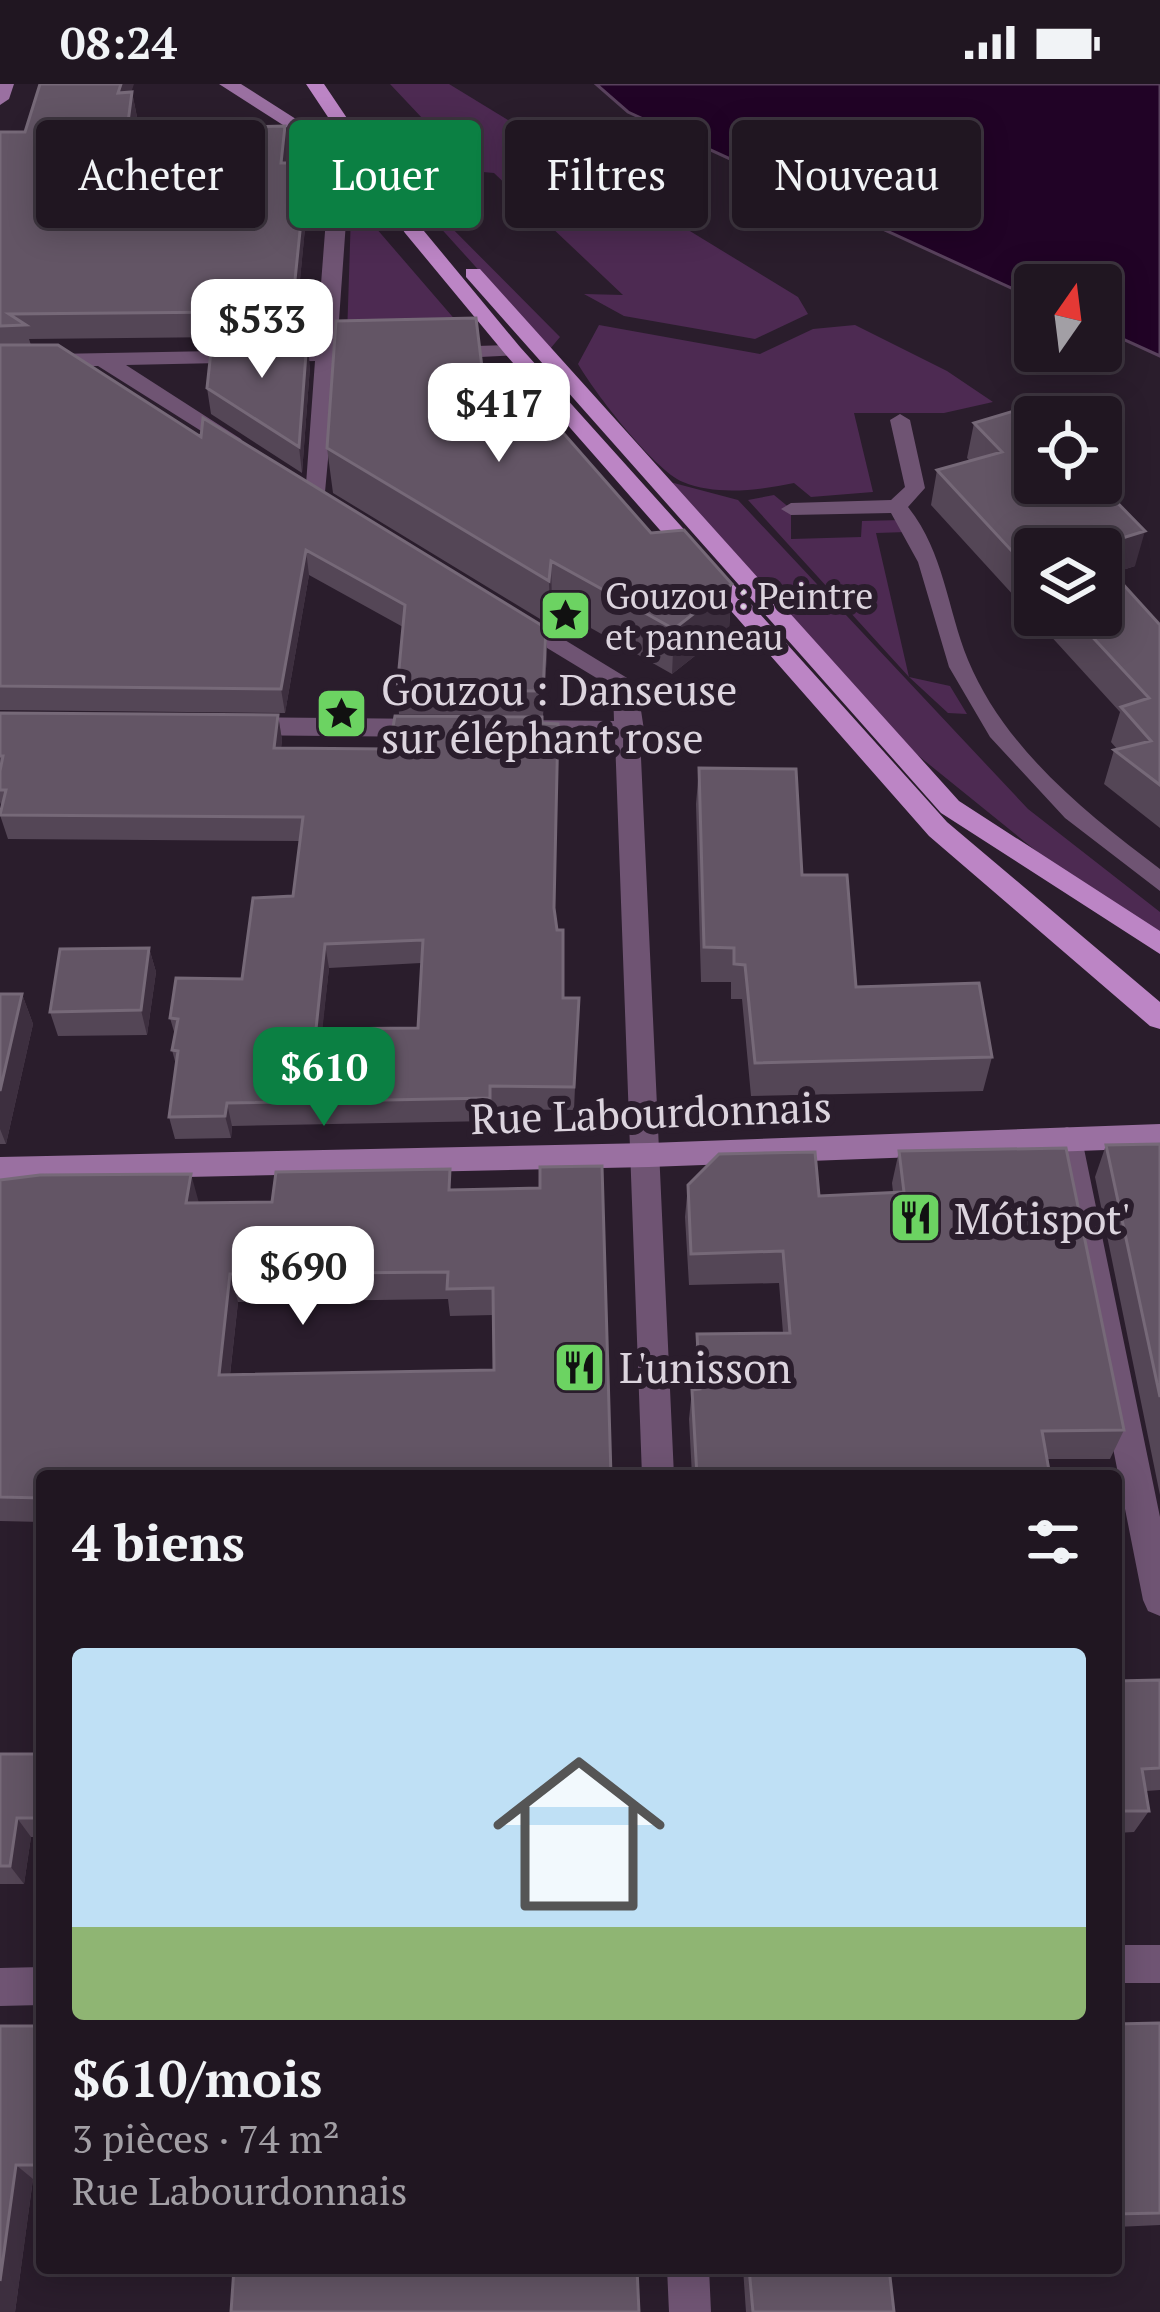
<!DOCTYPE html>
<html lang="fr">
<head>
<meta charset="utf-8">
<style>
	body { margin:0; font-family:"PT Serif",serif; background:#281f2a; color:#f1f3f6; height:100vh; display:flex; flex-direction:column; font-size:45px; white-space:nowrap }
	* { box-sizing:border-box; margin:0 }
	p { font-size:39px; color:#a29fa5 }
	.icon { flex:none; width:66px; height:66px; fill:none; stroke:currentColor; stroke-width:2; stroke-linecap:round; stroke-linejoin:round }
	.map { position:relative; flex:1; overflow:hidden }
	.sheet { position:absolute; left:36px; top:1386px; width:1086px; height:804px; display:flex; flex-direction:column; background:#201621; border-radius:12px; box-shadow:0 6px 30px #0003,0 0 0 3px #3d353f }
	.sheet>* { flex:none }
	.hud { position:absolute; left:36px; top:36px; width:1089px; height:108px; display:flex; gap:24px }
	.needle { width:78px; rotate:14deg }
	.controls { position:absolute; left:1014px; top:180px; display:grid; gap:24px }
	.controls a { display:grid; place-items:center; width:108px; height:108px; border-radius:12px; background:#201621; box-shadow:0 6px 30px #0003,0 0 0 3px #3d353f; font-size:60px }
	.price { position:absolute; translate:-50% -102px; padding:0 27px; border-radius:24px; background:#fff; color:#222; font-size:39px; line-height:78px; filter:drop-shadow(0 3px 6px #0008) }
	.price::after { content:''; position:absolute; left:50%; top:72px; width:36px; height:27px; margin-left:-18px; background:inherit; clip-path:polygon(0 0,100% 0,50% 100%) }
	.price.active { background:#0b8043; color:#fff }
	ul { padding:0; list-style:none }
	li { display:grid; align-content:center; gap:24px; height:636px; padding:0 36px }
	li+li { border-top:3px solid #3d353f }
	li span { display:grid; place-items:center; height:372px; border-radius:12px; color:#555 }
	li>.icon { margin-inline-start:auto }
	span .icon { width:216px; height:216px; fill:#fffc; stroke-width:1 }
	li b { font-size:51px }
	h2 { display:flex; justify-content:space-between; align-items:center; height:144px; padding:0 36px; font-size:51px }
	.pill { padding:0 42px; border-radius:12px; background:#201621; box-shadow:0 6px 30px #0003,0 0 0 3px #3d353f; font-size:42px; line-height:108px }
	.pill.active { background:#0b8043; color:#fff }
	.status { display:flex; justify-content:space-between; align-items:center; height:84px; padding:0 60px; background:#201621; direction:ltr }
	.status svg { height:33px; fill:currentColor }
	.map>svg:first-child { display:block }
</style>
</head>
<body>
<div class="status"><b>08:24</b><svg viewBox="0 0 49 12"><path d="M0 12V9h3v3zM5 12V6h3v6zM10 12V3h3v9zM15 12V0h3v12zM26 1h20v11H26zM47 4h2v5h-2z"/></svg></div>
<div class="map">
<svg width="1160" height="2228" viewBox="0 0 1160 2228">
	<rect width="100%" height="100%" fill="#2a1d2c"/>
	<path fill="#4d2a52" d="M390 0H449L798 213 808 230 755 255 624 232 584 210 623 211 494 89 472 87Z
		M386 60 428 120 560 253 550 265 427 129Z
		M363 129 470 253H347L351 130Z
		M599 241 760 270 813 245 855 241 947 287 993 318 944 329H854L873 408 811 413 794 399C759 406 717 412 683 398 654 386 594 308 578 280Z
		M670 398 738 416 1028 725 1160 828V849L1056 783 915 669Z
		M774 411 791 425V455L861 453 862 437 901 436 907 448 876 449 909 593 950 602 967 630 948 629 909 593 748 416Z"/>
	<path fill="#210326" stroke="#59425d" stroke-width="3" d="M596 0H1160V272L1101 245V201H1035V215L628 28Z"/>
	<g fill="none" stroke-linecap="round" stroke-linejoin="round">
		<path fill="#6f5473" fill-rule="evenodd" d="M900 330 910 336 925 404 908 423C944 468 947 524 968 576 1005 665 1086 729 1160 785V807L1065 734 990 653 949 583 918 478 891 429 791 431 781 425 791 419 891 416 905 403 890 336Z"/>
		<path fill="#6f5473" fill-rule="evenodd" d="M319 56H333L349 96 337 264H375L386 270 375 276 337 277 324 419H308L305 414 315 277 126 281 241 355 244 360 233 367 98 282 0 283V271L316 265 329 96Z
			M513 261 520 263V271L441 275 430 269 441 263Z
			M514 525 637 600 644 646 640 652 674 1392H642L615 654H517L504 645 517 636 614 637 613 604 506 539 502 533Z
			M241 633 433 635 446 644 433 653 241 651 228 642Z
			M1067 1043 1077 1047 1082 1055 1160 1433V1532L1148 1527 1143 1516 1052 1055 1057 1047Z
			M1116 1861H1160V1899H1116Z
			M42 1883V1921L0 1922V1884Z
			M667 2184H709L711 2228H669Z"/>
		<path fill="#9a70a1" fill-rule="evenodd" d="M0 0H14L9 15 0 21Z
			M219 0H241L335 60 319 64Z
			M1160 1040V1064L649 1083 0 1097V1073L649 1059Z"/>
		<path fill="#bc85c5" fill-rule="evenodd" d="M306 0H324L419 141 520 263 947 738 1160 918V945L1150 942 929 752 506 271 405 149Z
			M319 56H333L371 103 368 107H354L317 60Z
			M466 185H480L959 717 1160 847V870L941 729 466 193Z"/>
	</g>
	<path fill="#544656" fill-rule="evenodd" d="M132 8 137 33 135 46 288 66 287 79H307L309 103 294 256 310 282 302 389 211 330 207 304 227 257 226 253 29 255 31 261 201 353 547 569 543 632 399 630 397 606 403 543 309 491 285 629 0 626V48H25Z
		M484 300 651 449 732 500 729 545 672 590 552 522 550 541 333 409 327 364Z
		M974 339 1135 482 1113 489 1160 541V744L1104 700 1114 666 1117 665 1111 658 1120 628 931 421 937 386 970 377 967 374ZM1035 465 1101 531H1035Z
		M0 629 278 631 282 656 281 664 555 829 563 914H579L574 1026 491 1025V1037L232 1042 231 1054 175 1055 169 1033 176 981 172 966 175 951 170 934 242 895 293 812 300 757 8 755 0 731 2 724 0 718ZM421 879 418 944 322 945 329 884Z
		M699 684 802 791 856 903 992 973 983 1007 751 1012 742 915H731V898H701L696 720Z
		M149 864 156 888 147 951 58 952 50 928Z
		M0 910H22L33 940 6 1060H0Z
		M1160 1060V1411L1095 1093 1106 1061Z
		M899 1067 1124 1346 1110 1375H1047L1050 1392H692L689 1335 692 1306H695L694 1280 697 1250 783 1249 779 1199 689 1201 685 1133 688 1101 819 1112 893 1108 892 1099Z
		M0 1096 198 1119 272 1118 452 1106 611 1392H42V1438L0 1437ZM448 1215 450 1232 494 1231V1286L230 1291 238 1218Z
		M1160 1596V1706L1146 1707 1149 1727 1134 1748 1116 1749V1597Z
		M0 1670H42V1753H31L24 1800H0Z
		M1160 1939V2141L1116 2143V1940Z
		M0 1942H42V2094L33 2095 15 2228Z
		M743 2184H889L894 2228H746Z"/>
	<path fill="#3d2f3f" d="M121 0H134L123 33 118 9Z
		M132 8 137 33 132 70 127 46Z
		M285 42 288 66 284 104 281 79Z
		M307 79 309 103 294 260 291 235Z
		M307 256 310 282 302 389 299 363Z
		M1145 447 1135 482 1101 493V465L1090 464Z
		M306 466 309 491 285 629 281 605Z
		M551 477 552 522 550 541 549 497Z
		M732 500 729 545 672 590 674 545Z
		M546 544 547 569 543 632V607Z
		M278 631 282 656 278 688 274 664Z
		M325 860 329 884 320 968 316 945Z
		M149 864 156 888 147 951 141 926Z
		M22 910 33 940 6 1060 0 1045V1007Z
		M227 1019 232 1042 231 1054 225 1032Z
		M191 1090 199 1119H186Z
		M230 1190 238 1218 227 1317 219 1291Z
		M17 1734 31 1753 24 1800 10 1782Z
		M16 2081 33 2095 15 2228H0V2197Z"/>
	<path fill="#635565" stroke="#766978" stroke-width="3" fill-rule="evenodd" d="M40 0H121L118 9 132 8 127 46 285 42 281 79H307L291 235 224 237 229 228 9 230 26 241 0 242V48H25Z
		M476 234 484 300 530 311 651 449 684 446 732 500 674 545 551 477 549 497 327 364 336 237Z
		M307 256 299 363 207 304 212 258Z
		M0 261H58L201 353 203 334 546 544 543 607 397 606 405 521 306 466 281 605 0 602Z
		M1024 324 1035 335V399H1098L1145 447 1090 464 1091 465H1035V492L937 386 1002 368 974 339Z
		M1101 476 1160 541V701L1114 666 1151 657 1121 623 1149 614 1072 531H1101Z
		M0 629 278 631 274 664 389 665 395 632 542 633V639L558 640 554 824 557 846H563V914H579L574 1003 490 1002V1014L227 1019 225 1032 169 1033 178 967 172 966 178 935 170 934 176 894 242 895 253 814 293 812 303 733 0 731 6 706H0V687L3 672H0ZM423 856 418 944 316 945 325 860Z
		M699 684 796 685 802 791H847L856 903 979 899 992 973 755 979 745 881 734 880V864L704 863Z
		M149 864 141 926 50 928 60 865Z
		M0 910H22L0 1007Z
		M1160 1060V1313L1106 1061Z
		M1066 1064 1124 1346 1042 1347 1050 1392H697L692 1306 700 1305 697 1250 790 1249 783 1167 691 1170 688 1101 719 1070 815 1068 819 1112 904 1108 899 1067Z
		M602 1082 611 1392H42V1414L0 1413V1096L40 1091 191 1090 186 1119 272 1118 276 1088 450 1085 449 1106 540 1104V1083ZM448 1188 447 1205 493 1204 494 1286 219 1291 230 1190Z
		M1160 1596V1684L1142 1685 1149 1727H1116V1597Z
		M0 1670H42V1734H17L10 1782H0Z
		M1160 1939V2129L1116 2130V1940Z
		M0 1942H42V2081H16L0 2197Z
		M234 2184H637L639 2228H231Z
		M749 2184H889L894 2228H753Z"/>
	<defs>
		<symbol id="sight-square" viewBox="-11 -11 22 22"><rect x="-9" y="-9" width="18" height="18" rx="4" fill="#6cd362" stroke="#2a1d2c"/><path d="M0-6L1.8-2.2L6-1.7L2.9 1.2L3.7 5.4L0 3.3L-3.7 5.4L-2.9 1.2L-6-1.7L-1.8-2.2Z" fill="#111"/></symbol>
		<symbol id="restaurant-square" viewBox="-11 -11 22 22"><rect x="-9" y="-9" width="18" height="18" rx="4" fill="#6cd362" stroke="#2a1d2c"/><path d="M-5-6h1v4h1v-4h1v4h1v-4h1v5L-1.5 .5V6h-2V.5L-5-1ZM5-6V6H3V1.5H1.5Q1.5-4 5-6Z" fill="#111"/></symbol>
	</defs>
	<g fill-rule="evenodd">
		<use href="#sight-square" x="536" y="502" width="59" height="59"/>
		<use href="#sight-square" x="312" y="600" width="59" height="59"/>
		<use href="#restaurant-square" x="886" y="1104" width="59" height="59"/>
		<use href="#restaurant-square" x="550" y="1254" width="59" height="59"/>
	</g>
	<g text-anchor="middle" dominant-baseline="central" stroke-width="12" stroke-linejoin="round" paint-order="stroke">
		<g font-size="36" fill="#dcd4de" stroke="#2a1d2c" text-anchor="start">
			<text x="605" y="511">Gouzou : Peintre<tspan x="605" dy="41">et panneau</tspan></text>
		</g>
		<g font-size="42" fill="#dcd4de" stroke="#2a1d2c" text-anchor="start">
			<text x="381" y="605">Gouzou : Danseuse<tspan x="381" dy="48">sur éléphant rose</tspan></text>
			<text x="954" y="1134">Mótispot'</text>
			<text x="619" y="1283">L'unisson</text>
		</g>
		<g font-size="42" fill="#dcd4de" stroke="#2a1d2c">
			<text transform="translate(651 1028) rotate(-2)">Rue Labourdonnais</text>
		</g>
	</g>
</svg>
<div class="controls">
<a><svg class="needle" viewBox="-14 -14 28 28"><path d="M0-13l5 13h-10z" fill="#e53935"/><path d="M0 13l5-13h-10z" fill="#a29fa5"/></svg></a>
<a><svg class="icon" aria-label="locate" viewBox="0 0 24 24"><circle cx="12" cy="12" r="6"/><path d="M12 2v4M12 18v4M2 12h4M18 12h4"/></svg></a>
<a><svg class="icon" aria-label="layers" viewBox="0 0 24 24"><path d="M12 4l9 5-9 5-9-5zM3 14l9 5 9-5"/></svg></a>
</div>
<b class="price" style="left:262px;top:297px">$533</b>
<b class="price" style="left:499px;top:381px">$417</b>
<b class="price active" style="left:324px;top:1045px">$610</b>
<b class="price" style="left:303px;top:1244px">$690</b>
<div class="hud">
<a class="pill">Acheter</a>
<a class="pill active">Louer</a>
<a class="pill">Filtres</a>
<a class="pill">Nouveau</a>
</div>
<section class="sheet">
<h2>4 biens<svg class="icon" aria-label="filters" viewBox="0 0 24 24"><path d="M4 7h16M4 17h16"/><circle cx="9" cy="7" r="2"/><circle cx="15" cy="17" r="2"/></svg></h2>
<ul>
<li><span style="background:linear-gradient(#bfe0f5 75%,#8fb573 0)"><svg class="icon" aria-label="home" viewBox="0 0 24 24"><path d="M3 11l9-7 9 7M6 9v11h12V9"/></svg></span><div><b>$610/mois</b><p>3 pièces · 74 m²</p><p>Rue Labourdonnais</p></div></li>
</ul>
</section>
</div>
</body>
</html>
